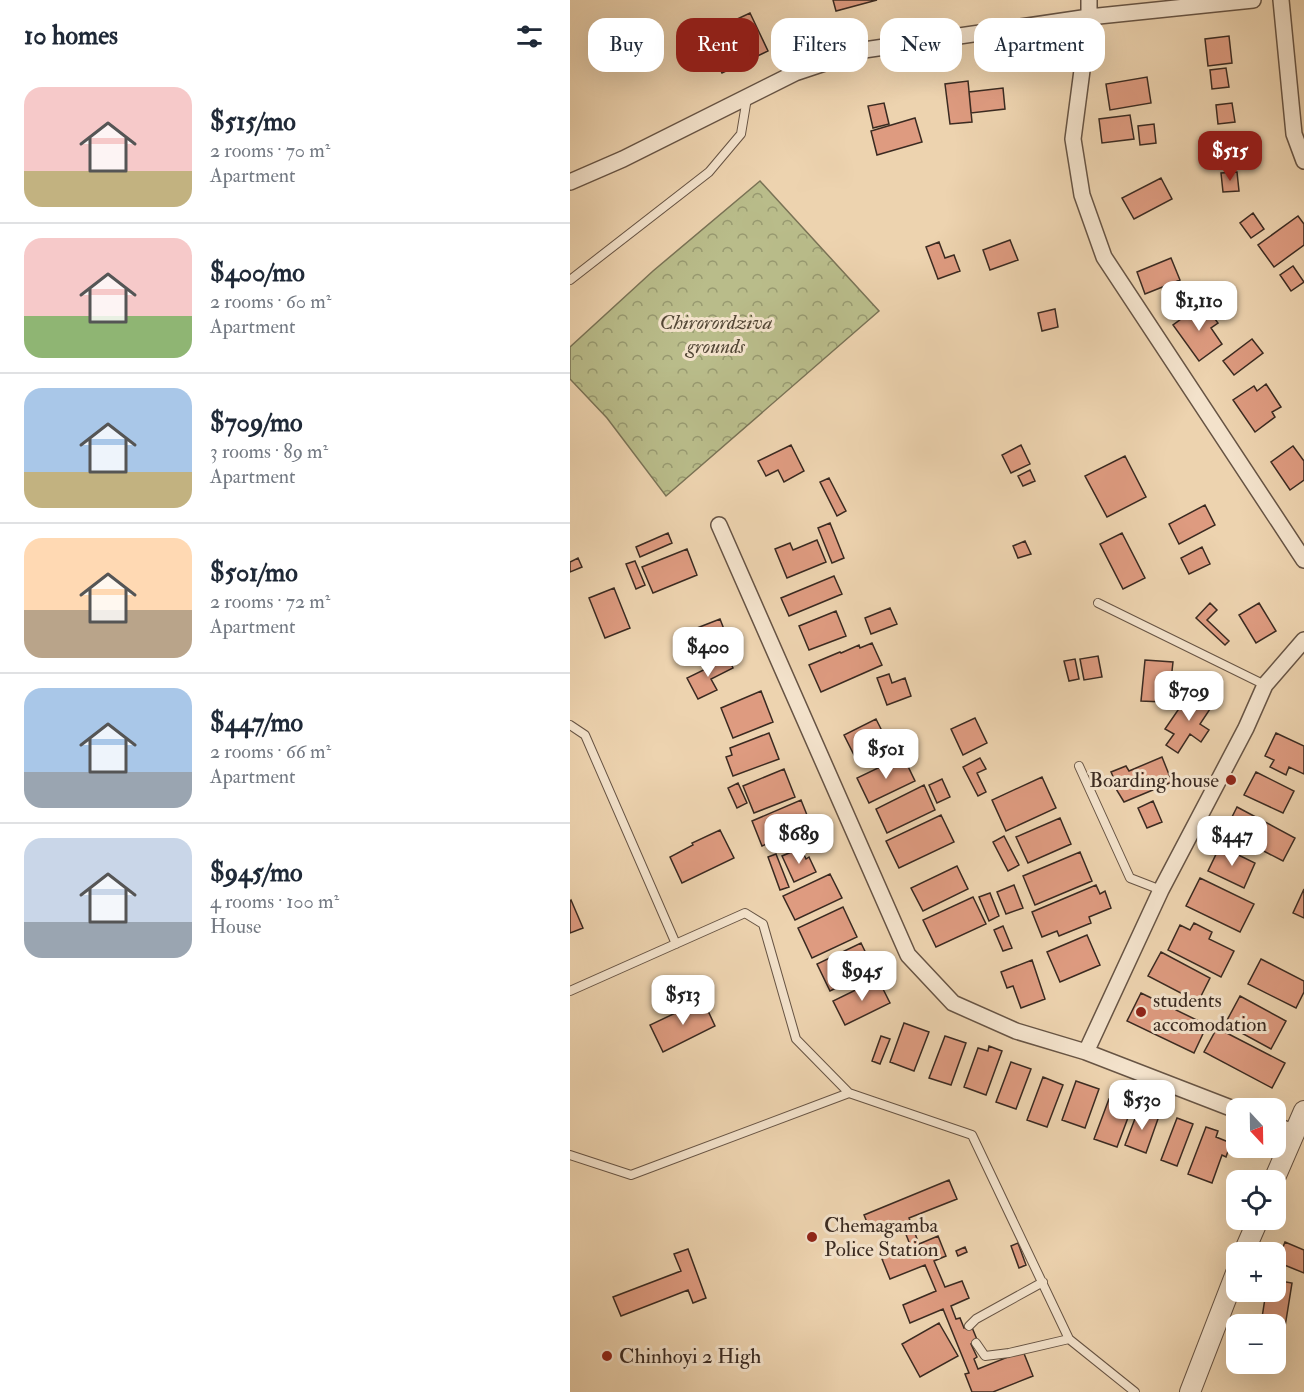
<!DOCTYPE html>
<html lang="en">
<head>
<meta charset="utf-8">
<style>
	body { margin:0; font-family:"IM FELL Double Pica",serif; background:#f2f2f3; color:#1f2937; height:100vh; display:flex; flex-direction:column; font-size:22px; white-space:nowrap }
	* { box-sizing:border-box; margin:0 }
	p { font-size:20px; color:#747a83 }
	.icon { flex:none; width:33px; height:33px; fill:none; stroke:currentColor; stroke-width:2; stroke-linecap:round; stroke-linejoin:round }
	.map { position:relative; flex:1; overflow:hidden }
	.panel { display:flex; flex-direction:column; background:#fff; width:570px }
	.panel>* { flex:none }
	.banner { position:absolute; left:18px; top:18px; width:570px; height:54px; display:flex; gap:12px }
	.needle { width:39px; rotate:158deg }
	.buttons { position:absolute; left:656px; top:1098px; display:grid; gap:12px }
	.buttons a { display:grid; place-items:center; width:60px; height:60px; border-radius:12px; background:#fff; box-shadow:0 6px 24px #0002; font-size:30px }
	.price { position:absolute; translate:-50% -51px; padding:0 14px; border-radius:12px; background:#fff; color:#222; font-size:20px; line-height:39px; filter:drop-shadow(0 2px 3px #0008) }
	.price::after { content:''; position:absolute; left:50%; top:36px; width:18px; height:14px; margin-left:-9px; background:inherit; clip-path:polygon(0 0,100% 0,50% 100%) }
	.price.current { background:#8f2418; color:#fff }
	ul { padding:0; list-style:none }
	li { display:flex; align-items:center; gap:18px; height:150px; padding:0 24px }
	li+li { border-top:2px solid #e0e1e3 }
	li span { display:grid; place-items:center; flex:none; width:168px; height:120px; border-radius:18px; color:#555 }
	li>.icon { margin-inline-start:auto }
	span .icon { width:72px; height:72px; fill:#fffc; stroke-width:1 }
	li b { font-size:26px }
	h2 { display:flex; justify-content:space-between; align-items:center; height:72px; padding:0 24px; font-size:26px }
	.pill { padding:0 21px; border-radius:18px; background:#fff; box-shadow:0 6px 24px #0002; font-size:21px; line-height:54px }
	.pill.current { background:#8f2418; color:#fff }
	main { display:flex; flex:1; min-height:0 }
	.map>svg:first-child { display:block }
</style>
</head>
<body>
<main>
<section class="panel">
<h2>10 homes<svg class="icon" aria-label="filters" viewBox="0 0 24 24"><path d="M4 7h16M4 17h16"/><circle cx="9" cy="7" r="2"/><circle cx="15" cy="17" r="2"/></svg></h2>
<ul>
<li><span style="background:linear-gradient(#f6c9c9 70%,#c2b280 0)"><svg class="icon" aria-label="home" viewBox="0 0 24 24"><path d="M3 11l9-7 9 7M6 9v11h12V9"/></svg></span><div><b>$515/mo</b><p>2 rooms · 70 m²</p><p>Apartment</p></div></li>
<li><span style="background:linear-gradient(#f6c9c9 65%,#8fb573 0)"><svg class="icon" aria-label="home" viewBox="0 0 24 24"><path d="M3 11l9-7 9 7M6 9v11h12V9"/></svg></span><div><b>$400/mo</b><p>2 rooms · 60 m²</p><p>Apartment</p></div></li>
<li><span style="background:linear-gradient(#a9c7e8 70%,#c2b280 0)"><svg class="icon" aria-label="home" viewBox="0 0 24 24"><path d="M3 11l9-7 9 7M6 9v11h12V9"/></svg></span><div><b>$709/mo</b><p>3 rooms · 89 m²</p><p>Apartment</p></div></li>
<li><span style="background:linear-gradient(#ffd9b3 60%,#b9a48a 0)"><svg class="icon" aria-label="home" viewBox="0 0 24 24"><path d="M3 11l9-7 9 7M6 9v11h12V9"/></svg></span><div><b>$501/mo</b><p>2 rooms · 72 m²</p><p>Apartment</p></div></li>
<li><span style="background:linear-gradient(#a9c7e8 70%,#9aa5b1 0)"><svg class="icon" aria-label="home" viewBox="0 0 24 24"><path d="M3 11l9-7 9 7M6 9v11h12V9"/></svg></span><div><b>$447/mo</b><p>2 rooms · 66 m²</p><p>Apartment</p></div></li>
<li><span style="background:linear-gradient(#c9d6e8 70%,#9aa5b1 0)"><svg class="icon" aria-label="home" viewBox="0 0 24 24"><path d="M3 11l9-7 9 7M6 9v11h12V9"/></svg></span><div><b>$945/mo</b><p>4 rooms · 100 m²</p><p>House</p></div></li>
</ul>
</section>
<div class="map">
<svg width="734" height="1392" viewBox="0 0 734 1392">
	<defs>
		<pattern id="park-crowns" width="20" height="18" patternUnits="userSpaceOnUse" patternTransform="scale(1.5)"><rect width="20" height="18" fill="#b9bc8a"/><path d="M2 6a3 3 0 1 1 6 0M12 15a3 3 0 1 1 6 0" fill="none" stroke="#979970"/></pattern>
	</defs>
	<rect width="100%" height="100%" fill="#edd3af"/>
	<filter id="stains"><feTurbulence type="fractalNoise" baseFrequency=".00333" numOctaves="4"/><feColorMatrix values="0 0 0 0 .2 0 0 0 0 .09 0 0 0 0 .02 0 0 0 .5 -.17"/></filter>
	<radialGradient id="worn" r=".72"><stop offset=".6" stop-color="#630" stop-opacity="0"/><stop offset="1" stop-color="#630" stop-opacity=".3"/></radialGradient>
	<path fill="url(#park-crowns)" stroke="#7a7356" stroke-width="1.5" d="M190 181 309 311 96 496 37 418 0 379V347L83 271Z"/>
	<path fill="#de9b80" stroke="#3a2a21" stroke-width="1.5" d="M263 0H307L266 11Z
		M180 13 198 51 152 73 131 29 143 23 146 29Z
		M659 36 662 63 638 66 635 39Z
		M656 68 659 87 642 89 640 70Z
		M577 77 581 103 540 110 536 84Z
		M398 81 402 122 380 124 375 84Z
		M433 88 435 109 401 113 399 92Z
		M314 103 319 124 303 128 298 106Z
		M662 103 665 122 648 124 646 105Z
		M560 115 564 139 532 143 529 119Z
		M345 118 352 142 307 155 301 131Z
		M584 124 586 143 570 145 568 126Z
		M665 138 667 157 651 159 649 140Z
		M667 172 669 191 653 192 651 173Z
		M591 178 602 199 564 219 552 198Z
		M683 213 694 229 681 238 670 223Z
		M728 216 734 224V245L704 267 688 245Z
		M440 240 448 260 420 270 413 250Z
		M369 242 375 258 384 255 390 271 368 279 356 247Z
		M601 258 610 280 575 294 567 272Z
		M723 266 734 282 721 291 710 275Z
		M633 303 648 323 641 328 652 344 629 361 603 325Z
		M485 309 488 327 472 331 468 313Z
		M682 339 693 353 664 375 653 361Z
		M696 384 711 407 702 412 705 417 685 432 663 400 684 386 687 391Z
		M221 445 234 471 214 482 208 470 196 476 188 461Z
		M451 445 460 464 441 473 432 455Z
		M723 446 734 461V480L720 490 701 462Z
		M555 456 576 497 537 517 515 476Z
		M460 470 465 481 453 486 448 476Z
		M259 478 276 511 267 516 250 482Z
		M635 505 645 525 609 544 599 524Z
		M260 523 274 558 262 563 248 528Z
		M98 533 102 543 70 557 66 547Z
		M552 533 575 578 553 589 530 544Z
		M247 540 256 562 217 578 205 549 220 543 223 550Z
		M455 541 461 554 448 558 443 546Z
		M632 547 640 564 619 574 611 558Z
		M117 549 127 575 83 593 72 567Z
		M8 558 12 567 0 572V562Z
		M65 561 75 585 66 589 56 564Z
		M264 576 272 594 219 616 211 598Z
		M44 588 60 628 35 638 19 598Z
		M640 603 647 610 637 620 659 641 655 645 626 618Z
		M689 603 706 631 686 643 669 615Z
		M320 608 327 624 301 634 295 618Z
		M266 611 276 636 239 650 229 626Z
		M150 619 159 642 114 660 104 637Z
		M302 643 312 665 251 692 239 665 270 652 271 653 289 645 290 648Z
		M528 656 532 677 514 680 510 659Z
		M158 658 163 668 141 679 147 690 128 699 117 678Z
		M505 659 509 679 499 681 494 661Z
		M575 660 603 662 601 680 595 679 593 702 571 701Z
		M319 674 322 683 335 678 341 696 317 705 307 678Z
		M191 691 203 722 163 738 151 708Z
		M619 694 629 701 632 695 644 703 630 724 639 730 631 742 620 734 608 753 596 745 604 734 595 729Z
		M405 718 417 743 393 755 381 729Z
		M306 719 319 745 287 761 274 735Z
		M199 733 209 759 163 776 156 757 162 755 160 748Z
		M706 733 734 746V774L719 767 716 775 700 767 704 760 695 756Z
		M333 756 345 781 299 803 287 778Z
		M592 757 602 782 554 802 543 784 546 783 541 772 556 766 559 771Z
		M410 758 416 769 407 773 416 792 408 796 393 767Z
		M214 769 225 797 184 813 173 786Z
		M686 772 724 791 713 813 674 795Z
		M472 777 486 808 436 831 422 800Z
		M372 779 380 797 367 803 359 785Z
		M168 783 177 803 167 808 158 788Z
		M354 785 365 810 317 833 306 809Z
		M231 800 241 825 192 846 182 821Z
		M583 801 592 822 577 828 568 808Z
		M667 807 725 838 713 861 655 831Z
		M371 815 384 842 329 868 316 841Z
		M490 818 501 844 458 863 446 837Z
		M150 830 164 858 112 883 100 857 123 845 122 843Z
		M434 836 449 865 438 871 423 842Z
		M650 846 685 863 674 888 638 871Z
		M231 848 236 859 239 857 246 872 224 882 212 856Z
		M510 852 522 881 465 905 453 876Z
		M206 854 219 887 210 890 198 857Z
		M387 866 398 889 353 911 341 888Z
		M260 874 272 898 225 920 213 896Z
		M630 878 684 904 670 932 616 906Z
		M444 885 453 908 436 914 427 892Z
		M526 885 530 894 535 891 541 908 519 917 521 923 489 936 487 931 472 937 462 912Z
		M734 889V918L723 913Z
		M420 893 429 916 419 921 409 897Z
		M403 897 416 924 366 947 353 920Z
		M1 900 13 928 0 933V901Z
		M273 907 287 937 242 958 228 928Z
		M624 923 642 932 639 939 664 951 651 977 598 950 610 925 620 930Z
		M433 926 442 948 433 951 424 930Z
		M517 935 530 965 490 982 477 952Z
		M291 943 304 970 260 991 247 964Z
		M591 952 640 978 628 1002 578 976Z
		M691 959 734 981V992L726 1008 678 984Z
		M462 960 475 999 451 1008 443 986 437 988 431 972Z
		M308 979 320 1003 275 1025 263 1001Z
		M571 993 637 1025 624 1053 557 1021Z
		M670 996 716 1021 701 1049 655 1024Z
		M133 1000 145 1026 93 1052 80 1025Z
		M334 1023 359 1032 344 1071 320 1062Z
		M647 1028 715 1063 702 1088 634 1052Z
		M311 1036 320 1039 310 1064 302 1061Z
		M375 1036 396 1043 381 1085 359 1078Z
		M419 1046 432 1051 416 1095 394 1087 408 1048 418 1051Z
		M441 1062 461 1069 446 1109 426 1102Z
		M473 1077 493 1085 477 1127 457 1120Z
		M506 1081 529 1089 515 1128 492 1120Z
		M539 1099 562 1107 547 1147 524 1139Z
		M569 1108 589 1116 576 1153 555 1145Z
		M607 1118 623 1124 607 1166 591 1160Z
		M636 1127 648 1131 646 1137 661 1143 656 1157 652 1155 642 1183 618 1174Z
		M379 1180 387 1199 339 1218 349 1244 368 1236 376 1256 364 1261 375 1287 392 1281 399 1298 381 1306 386 1319 390 1318 394 1328 401 1325 408 1342 401 1344 407 1357 404 1359 408 1369 453 1351 463 1376 423 1392H402L395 1374 399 1373 373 1309 340 1323 333 1305 366 1291 355 1265 320 1279 312 1259 341 1247 331 1222 302 1234 294 1215Z
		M715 1242 734 1250V1273L707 1262Z
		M448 1243 456 1265 449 1268 441 1246Z
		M395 1247 397 1252 388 1256 386 1251Z
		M118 1249 136 1298 123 1303 118 1290 51 1316 43 1297 111 1271 104 1254Z
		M705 1280 722 1283 714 1333 705 1332V1324H691L696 1292H705Z
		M369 1323 388 1356 350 1377 332 1344Z"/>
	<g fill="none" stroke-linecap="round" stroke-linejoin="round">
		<defs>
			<path id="service" d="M0 280 139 172 171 134 177 98
				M528 603 695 685
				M0 725 15 735 106 944
				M509 766 560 878 591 890
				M0 991 175 913 193 924 226 1039 279 1093
				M0 1155 61 1175 279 1093 402 1135 499 1339 565 1392
				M399 1326 406 1319 473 1282
				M406 1343 415 1356 439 1353 499 1339"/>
			<path id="minor" d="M519 0V17L503 139 512 195 534 257 734 560
				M711 0 724 134 734 161
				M0 182 53 159 225 73 294 50 519 17 683 0
				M149 525 338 955 383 1003 446 1031 516 1052 666 1110
				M516 1052 591 890 676 728 695 685 734 640
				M705 1125 725 1133"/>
			<path id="tertiary" d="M704 1180 734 1111
				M674 1252 688 1220
				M620 1392 666 1273"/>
		</defs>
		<use href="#service" stroke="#675444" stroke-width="10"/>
		<use href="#minor" stroke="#675444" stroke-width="18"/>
		<use href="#tertiary" stroke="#675444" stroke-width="22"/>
		<use href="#service" stroke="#f3e2cb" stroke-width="8"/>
		<use href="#minor" stroke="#f3e2cb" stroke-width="15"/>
		<use href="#tertiary" stroke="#f3e2cb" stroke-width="20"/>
	</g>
	<g fill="#8f2418" stroke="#f3e2cb" stroke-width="2">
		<circle cx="661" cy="780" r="6"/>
		<circle cx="571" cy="1012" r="6"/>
		<circle cx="242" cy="1237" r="6"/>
		<circle cx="37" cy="1356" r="6"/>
	</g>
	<g text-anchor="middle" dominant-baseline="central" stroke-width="6" stroke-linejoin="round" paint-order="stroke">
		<g font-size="21" font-style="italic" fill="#534736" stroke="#f3e2cb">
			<text x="146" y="322">Chirorordziva<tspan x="146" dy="24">grounds</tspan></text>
		</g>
		<g font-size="21" fill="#3a2a21" stroke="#f3e2cb" text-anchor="start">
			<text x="649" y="780" text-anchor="end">Boarding house</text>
			<text x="583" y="1000">students<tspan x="583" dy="24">accomodation</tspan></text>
			<text x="254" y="1225">Chemagamba<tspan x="254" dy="24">Police Station</tspan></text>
			<text x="49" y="1356">Chinhoyi 2 High</text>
		</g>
	</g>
	<rect width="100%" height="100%" filter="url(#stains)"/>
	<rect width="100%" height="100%" fill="url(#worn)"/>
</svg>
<div class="buttons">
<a><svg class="needle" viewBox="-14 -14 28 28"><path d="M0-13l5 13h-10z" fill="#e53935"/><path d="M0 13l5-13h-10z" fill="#747a83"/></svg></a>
<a><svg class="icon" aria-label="locate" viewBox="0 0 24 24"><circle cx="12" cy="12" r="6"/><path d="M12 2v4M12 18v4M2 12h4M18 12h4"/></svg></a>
<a>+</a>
<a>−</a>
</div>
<b class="price current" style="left:660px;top:182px">$515</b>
<b class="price" style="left:629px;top:332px">$1,110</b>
<b class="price" style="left:138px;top:678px">$400</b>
<b class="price" style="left:619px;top:722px">$709</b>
<b class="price" style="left:316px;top:780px">$501</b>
<b class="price" style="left:229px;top:865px">$689</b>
<b class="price" style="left:662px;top:867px">$447</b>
<b class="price" style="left:292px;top:1002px">$945</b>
<b class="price" style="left:113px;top:1026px">$513</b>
<b class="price" style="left:572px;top:1131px">$530</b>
<div class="banner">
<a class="pill">Buy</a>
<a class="pill current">Rent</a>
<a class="pill">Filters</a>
<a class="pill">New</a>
<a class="pill">Apartment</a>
</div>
</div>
</main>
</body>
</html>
